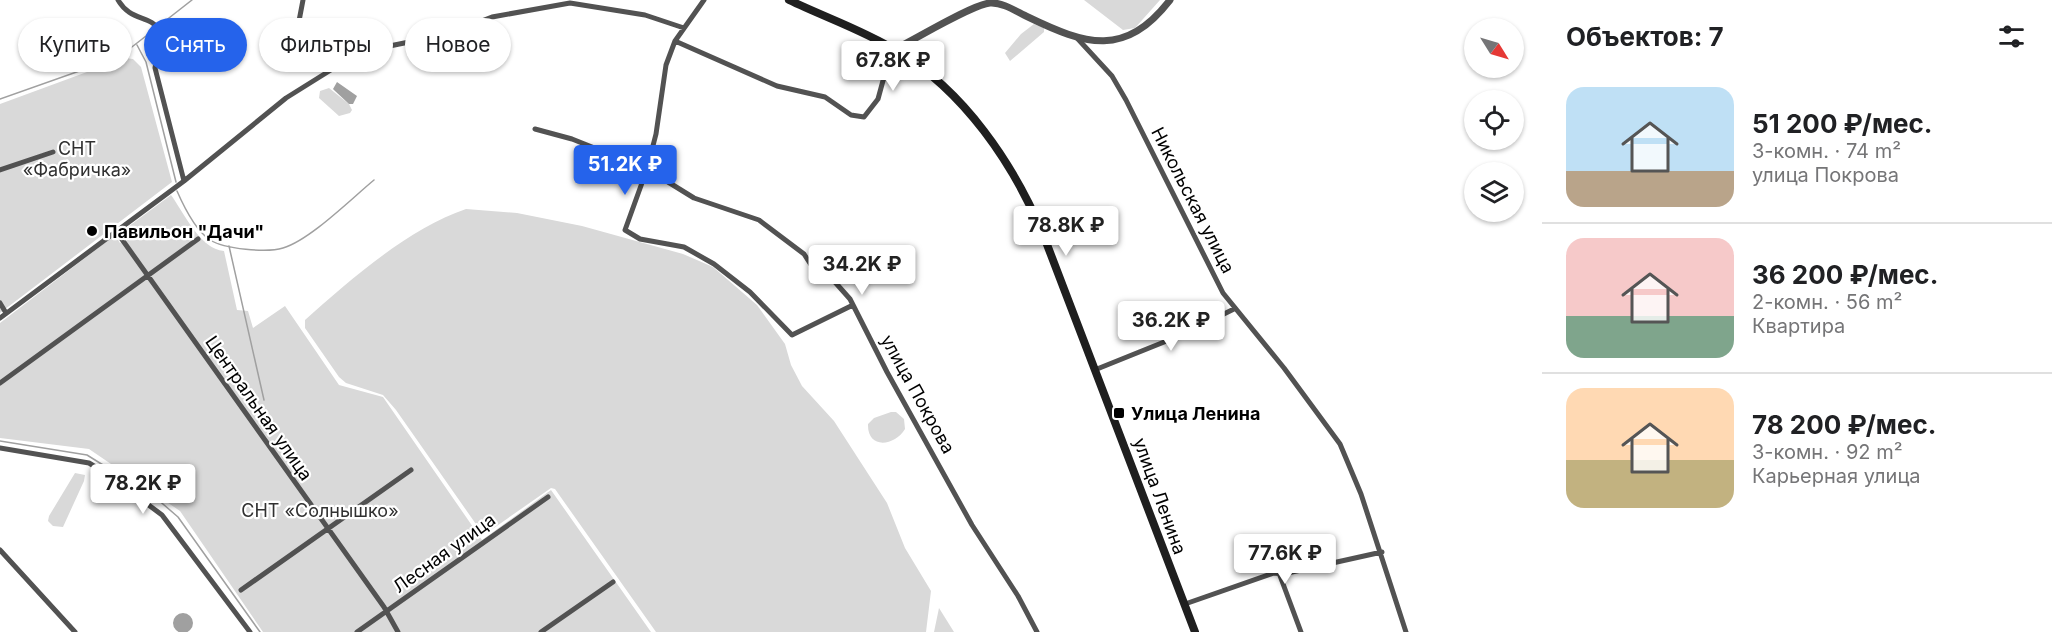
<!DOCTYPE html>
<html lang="ru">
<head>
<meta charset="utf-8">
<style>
	body { margin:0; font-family:Inter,sans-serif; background:#f6f6f6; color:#202124; height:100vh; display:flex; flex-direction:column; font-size:22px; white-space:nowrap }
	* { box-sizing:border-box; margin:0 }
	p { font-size:20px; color:#757577 }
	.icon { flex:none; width:33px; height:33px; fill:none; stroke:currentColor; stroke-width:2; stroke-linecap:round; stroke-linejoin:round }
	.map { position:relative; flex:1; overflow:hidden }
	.panel { display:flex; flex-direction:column; background:#fff; width:510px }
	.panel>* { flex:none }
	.top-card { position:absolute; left:18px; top:18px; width:570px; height:54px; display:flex; gap:12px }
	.needle { width:39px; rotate:127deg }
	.tools { position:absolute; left:1464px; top:18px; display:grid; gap:12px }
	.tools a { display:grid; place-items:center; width:60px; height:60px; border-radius:50%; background:#fff; box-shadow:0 2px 4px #0004; font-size:30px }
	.price { position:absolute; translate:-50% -51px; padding:0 14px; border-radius:6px; background:#fff; color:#222; font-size:20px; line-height:39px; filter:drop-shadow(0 2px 3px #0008) }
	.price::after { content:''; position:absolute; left:50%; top:36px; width:18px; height:14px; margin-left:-9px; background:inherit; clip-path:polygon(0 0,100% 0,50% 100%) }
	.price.current { background:#2563eb; color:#fff }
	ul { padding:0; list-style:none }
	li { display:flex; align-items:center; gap:18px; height:150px; padding:0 24px }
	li+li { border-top:2px solid #e0e0e0 }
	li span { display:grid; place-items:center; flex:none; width:168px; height:120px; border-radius:18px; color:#555 }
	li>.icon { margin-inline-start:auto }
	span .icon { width:72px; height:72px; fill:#fffc; stroke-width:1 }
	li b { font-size:26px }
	h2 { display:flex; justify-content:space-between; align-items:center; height:72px; padding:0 24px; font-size:26px }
	.pill { padding:0 21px; border-radius:27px; background:#fff; box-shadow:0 2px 4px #0004; font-size:21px; line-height:54px }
	.pill.current { background:#2563eb; color:#fff }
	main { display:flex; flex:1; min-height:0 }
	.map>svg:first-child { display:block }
</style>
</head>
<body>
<main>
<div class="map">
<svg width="1542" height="632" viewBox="0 0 1542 632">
	<rect width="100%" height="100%" fill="#fff"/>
	<path fill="#d9d9d9" d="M1084 0H1160L1135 28 1123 30Z
		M1034 24 1044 28V32L1010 61 1005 53 1021 34Z
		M125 58 133 59 141 67 172 182 0 313V104Z
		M329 88 349 104 352 110 350 113 339 116 319 98 320 91Z
		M171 195C184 213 200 249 224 251L237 310 248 311 253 328 285 306 339 385 383 397 482 540 551 490 651 632H263L180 511 89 449 0 438V323L115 235 120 243 125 239 121 232Z
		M466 209 517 213 582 226 683 254 713 267 757 305 785 344 791 365 802 386 834 421 887 503 905 548 931 591 926 632H656L555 489 551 488 491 530 485 533 478 527 396 410 383 395 346 383 339 377 305 328V320C350 280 409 228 466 209Z
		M891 412H896L904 419 905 429C895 446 867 450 868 424L874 418Z
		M75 473 85 475 84 481 63 527 53 526 48 521 49 516Z
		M939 608 954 632H934Z"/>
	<path fill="#a0a0a0" d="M337 82 357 96 353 104H349L335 91 333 89Z
		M173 623a10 10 0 1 1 20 0a10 10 0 1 1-20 0Z"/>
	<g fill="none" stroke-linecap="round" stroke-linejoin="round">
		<path stroke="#a0a0a0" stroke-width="1.5" d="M160 25 192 0
			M137 45 146 62 176 182
			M0 99 119 57 155 29
			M177 191C184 207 195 230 210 240 224 249 267 253 283 248 310 240 351 199 374 180
			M229 246 264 400
			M0 441 87 455 156 498 178 517 260 632"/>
		<path stroke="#525252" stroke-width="5" d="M118 0C131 22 149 14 161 31L155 68 184 181
			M303 0 299 21 301 45 327 70
			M704 0 675 41 666 65 656 134 647 169 625 230 640 239 684 247 714 264 750 292 792 335 853 305
			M1077 38 1112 76 1126 100 1223 293 1284 368 1340 444 1361 494 1406 632
			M675 41 777 86 825 97 851 115 864 117 878 99 884 77 901 53
			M535 129 572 139 647 169 694 198 759 220 804 254 813 268 834 281 850 299 887 372 972 525 1018 596 1037 632
			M0 170 53 152
			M116 231 384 607 398 632
			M0 303 6 313
			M0 318 184 181 286 98 342 63 375 49 448 34 492 17 570 3 645 15 684 28
			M1097 369 1179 336 1234 309
			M0 383 198 239
			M0 448 89 463 107 474 162 515 250 632
			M0 550 75 632
			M1279 573 1301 632
			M241 590 411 470
			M1185 604 1274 573 1283 574 1382 552
			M357 632 548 497
			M541 632 613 582"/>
		<path stroke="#525252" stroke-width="7" d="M895 49C914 40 973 4 990 3 1003 2 1017 12 1028 17 1086 45 1125 58 1170 0"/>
		<path stroke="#1f1f1f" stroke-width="8" d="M789 0C824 17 863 30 897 51 964 91 1013 163 1043 234L1195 632"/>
	</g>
	<g fill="#000" stroke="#fff" stroke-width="2">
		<circle cx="92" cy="231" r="6"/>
		<rect x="1113" y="407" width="12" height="12" rx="3"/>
	</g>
	<g text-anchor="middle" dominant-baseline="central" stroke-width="4.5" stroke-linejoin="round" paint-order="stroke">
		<g font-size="18" fill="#303030" stroke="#fff">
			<text x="77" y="148">СНТ<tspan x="77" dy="21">«Фабричка»</tspan></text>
			<text x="320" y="510">СНТ «Солнышко»</text>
		</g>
		<g font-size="18" fill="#000" stroke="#fff">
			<text transform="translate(1193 200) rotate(63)">Никольская улица</text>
			<text transform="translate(918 394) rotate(61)">улица Покрова</text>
			<text transform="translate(259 408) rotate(55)">Центральная улица</text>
			<text transform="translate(1160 496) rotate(70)">улица Ленина</text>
			<text transform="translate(444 553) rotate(-36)">Лесная улица</text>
		</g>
		<g font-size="18" font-weight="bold" fill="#000" stroke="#fff" text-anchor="start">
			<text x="104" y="231">Павильон "Дачи"</text>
			<text x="1131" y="413">Улица Ленина</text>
		</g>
	</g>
</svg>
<div class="tools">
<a><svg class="needle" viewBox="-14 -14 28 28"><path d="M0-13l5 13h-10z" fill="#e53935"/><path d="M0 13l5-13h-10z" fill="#757577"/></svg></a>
<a><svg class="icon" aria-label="locate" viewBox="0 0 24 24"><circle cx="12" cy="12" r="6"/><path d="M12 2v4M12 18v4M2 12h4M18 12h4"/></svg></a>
<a><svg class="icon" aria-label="layers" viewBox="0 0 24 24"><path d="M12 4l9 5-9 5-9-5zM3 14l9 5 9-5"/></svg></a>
</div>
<b class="price" style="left:893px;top:92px">67.8K ₽</b>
<b class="price current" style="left:625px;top:196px">51.2K ₽</b>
<b class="price" style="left:1066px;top:257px">78.8K ₽</b>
<b class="price" style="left:862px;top:296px">34.2K ₽</b>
<b class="price" style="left:1171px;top:352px">36.2K ₽</b>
<b class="price" style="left:143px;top:515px">78.2K ₽</b>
<b class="price" style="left:1285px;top:585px">77.6K ₽</b>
<div class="top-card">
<a class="pill">Купить</a>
<a class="pill current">Снять</a>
<a class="pill">Фильтры</a>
<a class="pill">Новое</a>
</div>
</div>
<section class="panel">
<h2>Объектов: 7<svg class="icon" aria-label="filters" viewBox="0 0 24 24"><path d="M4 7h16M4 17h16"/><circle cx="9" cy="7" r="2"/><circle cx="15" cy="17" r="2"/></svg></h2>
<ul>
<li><span style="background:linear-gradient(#bfe0f5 70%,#b9a48a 0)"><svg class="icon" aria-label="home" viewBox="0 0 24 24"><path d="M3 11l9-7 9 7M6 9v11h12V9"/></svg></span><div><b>51 200 ₽/мес.</b><p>3-комн. · 74 m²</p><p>улица Покрова</p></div></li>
<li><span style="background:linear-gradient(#f6c9c9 65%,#7fa58c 0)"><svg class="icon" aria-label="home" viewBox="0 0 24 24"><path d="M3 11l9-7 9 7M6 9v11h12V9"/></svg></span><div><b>36 200 ₽/мес.</b><p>2-комн. · 56 m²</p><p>Квартира</p></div></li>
<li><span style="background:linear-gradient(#ffd9b3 60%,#c2b280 0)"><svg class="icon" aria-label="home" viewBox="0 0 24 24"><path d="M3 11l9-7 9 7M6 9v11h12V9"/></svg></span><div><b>78 200 ₽/мес.</b><p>3-комн. · 92 m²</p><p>Карьерная улица</p></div></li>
</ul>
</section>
</main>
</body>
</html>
